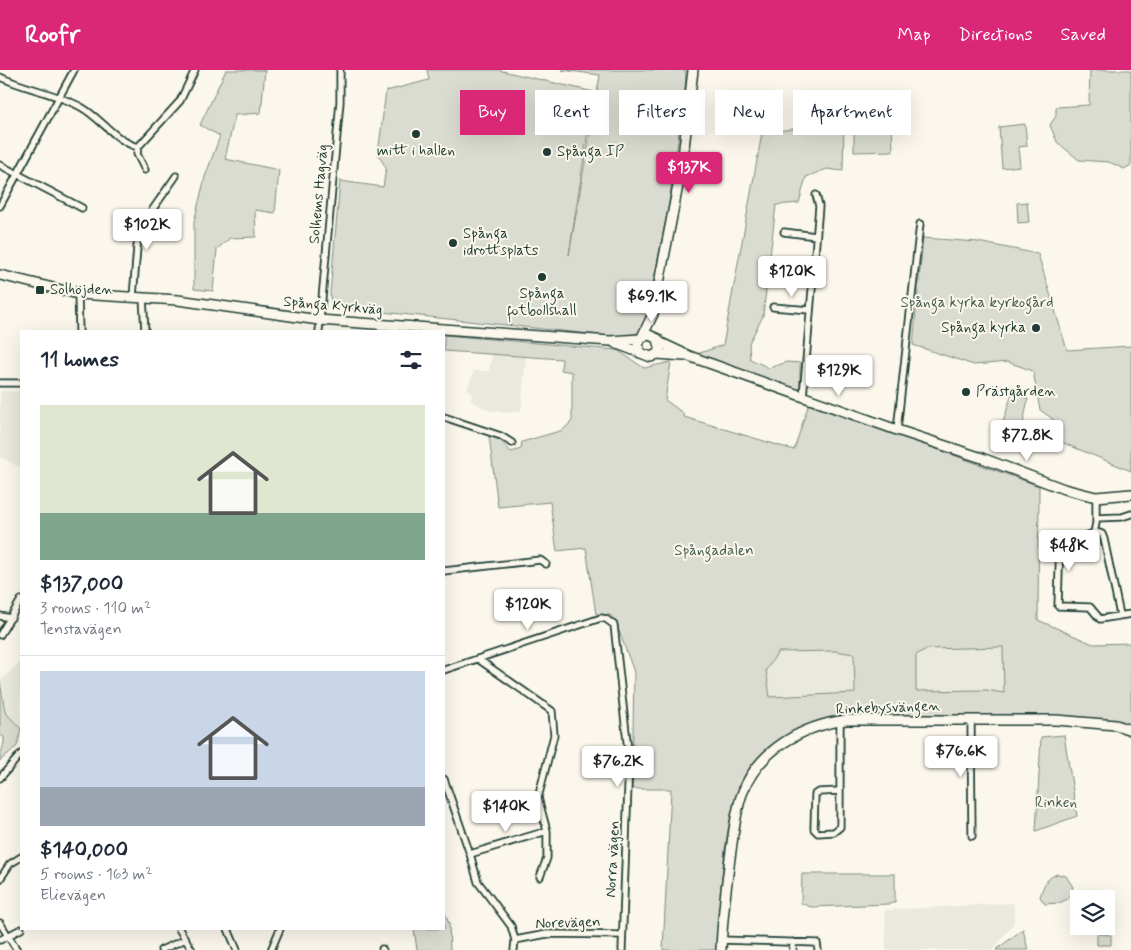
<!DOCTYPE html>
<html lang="en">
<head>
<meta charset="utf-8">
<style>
	body { margin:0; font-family:Mynerve,sans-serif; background:#f6f6f7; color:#1f2937; height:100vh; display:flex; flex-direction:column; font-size:19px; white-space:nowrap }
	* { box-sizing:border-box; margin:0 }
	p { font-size:16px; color:#747a83 }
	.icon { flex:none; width:28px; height:28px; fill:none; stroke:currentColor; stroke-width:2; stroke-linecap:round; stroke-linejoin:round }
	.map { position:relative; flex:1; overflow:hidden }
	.drawer { position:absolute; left:20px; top:260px; width:425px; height:600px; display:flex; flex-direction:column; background:#fff; border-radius:0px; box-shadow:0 5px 20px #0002 }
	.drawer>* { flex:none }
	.hud { position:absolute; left:460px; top:20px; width:475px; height:45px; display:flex; gap:10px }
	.fabs { position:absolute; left:1070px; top:820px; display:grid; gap:10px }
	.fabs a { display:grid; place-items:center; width:45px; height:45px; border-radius:0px; background:#fff; box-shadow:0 5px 20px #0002; font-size:25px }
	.price { position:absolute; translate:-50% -42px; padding:0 11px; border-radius:5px; background:#fff; color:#222; font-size:16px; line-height:32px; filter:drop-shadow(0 1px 2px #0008) }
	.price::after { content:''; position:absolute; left:50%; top:30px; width:15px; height:11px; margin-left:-8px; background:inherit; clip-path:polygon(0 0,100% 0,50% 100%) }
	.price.on { background:#db2777; color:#fff }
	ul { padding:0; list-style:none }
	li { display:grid; align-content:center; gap:10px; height:265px; padding:0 20px }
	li+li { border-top:1px solid #e0e1e3 }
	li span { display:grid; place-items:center; height:155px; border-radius:0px; color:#555 }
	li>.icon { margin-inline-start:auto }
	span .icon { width:90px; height:90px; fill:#fffc; stroke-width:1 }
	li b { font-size:21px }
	h2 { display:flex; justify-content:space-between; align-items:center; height:60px; padding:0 20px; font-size:21px }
	.chip { padding:0 18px; border-radius:0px; background:#fff; box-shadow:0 5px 20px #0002; font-size:18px; line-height:45px }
	.chip.on { background:#db2777; color:#fff }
	header { display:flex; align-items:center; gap:30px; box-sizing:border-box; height:70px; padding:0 25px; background:#db2777; color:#fff }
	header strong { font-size:24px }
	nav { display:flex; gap:28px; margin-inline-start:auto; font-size:18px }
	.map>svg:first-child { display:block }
</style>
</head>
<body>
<header>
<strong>Roofr</strong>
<nav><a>Map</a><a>Directions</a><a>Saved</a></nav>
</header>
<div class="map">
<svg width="1131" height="880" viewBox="0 0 1131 880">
	<rect width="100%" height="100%" fill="#fbf7ec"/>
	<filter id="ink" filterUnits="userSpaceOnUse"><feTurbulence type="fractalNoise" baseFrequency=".02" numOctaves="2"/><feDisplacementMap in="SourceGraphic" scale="10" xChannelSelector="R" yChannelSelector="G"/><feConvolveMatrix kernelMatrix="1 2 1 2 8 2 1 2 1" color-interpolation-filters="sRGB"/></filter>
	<g filter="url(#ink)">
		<path fill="#eae9de" d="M492 284 526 287 521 341 506 343 488 340 471 331 472 322 467 319 474 301H489Z
			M0 321H21V398L0 387Z
			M1004 577V623L986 620 916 621V585L925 579Z
			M835 581 854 583 855 623 770 627 766 600 778 582Z
			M21 591V659L5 642 0 611Z
			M1014 833V853L993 880H886L885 840Z"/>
		<path fill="#dbdcd1" stroke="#7d8c82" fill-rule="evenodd" d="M226 0H265L261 43 235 45 225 89 279 100 275 143 255 140 256 167 230 168 217 179 213 221 194 219V152L205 107 220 66 200 55Z
			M427 0H498L594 22 569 185 600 5 562 0H686L685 22 668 139 644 259 629 268 344 238 331 233 330 224 340 111 383 117 386 98 378 84 386 21 429 10Z
			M1090 0H1131V95L1124 99 1109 92 1079 90 1057 72 1050 55 1056 46V37L1089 35Z
			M844 52 843 101 827 99 806 107 799 133 776 135 763 246 749 273 750 289 769 298 787 292 800 293V320L697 284 723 275 762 63Z
			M1025 54 1027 76 1018 77 1020 96 1002 98 999 57Z
			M854 56H892L893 81 854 82Z
			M1027 132 1029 152 1018 153 1017 133Z
			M923 168 978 172 1038 184 1067 280 1131 276V401L1049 367 1053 349 1040 340 1033 301 1008 292 974 295 913 275Z
			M444 265 617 280 644 298 671 292 665 330 683 343 684 347 794 380 809 333 1039 416 1038 550 1093 574 1131 573V656C1079 640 1013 647 959 647 917 646 850 639 812 653 788 661 759 685 745 706 724 736 719 841 716 880H663L671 719H632L634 602 615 550 610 545 596 544 586 478 557 481 550 432 498 437 489 366 498 368 511 382 521 379 522 372 563 360 572 351V302L561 300 562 289 444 281ZM1003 577 1004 623 986 620 916 621V585L926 579ZM835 581 854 584 855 623 770 627 766 600 778 582Z
			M1012 323 1028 329 1020 368 999 366Z
			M0 612 5 642 21 659 17 676 0 691C0 682 5 675 4 667L0 665Z
			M1064 665 1077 746 1036 761 1041 667Z
			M802 804H895V832L890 834 811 837 801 833Z
			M1057 804 1066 806 1073 817 1068 829 1059 833 1045 834 1040 827C1043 816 1046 808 1057 804Z
			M444 840 449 854 450 880H417L414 859H444Z
			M1023 859 1028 880H996Z
			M1097 864 1111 865V875H1097Z"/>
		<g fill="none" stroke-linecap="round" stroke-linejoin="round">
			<defs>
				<path id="street" d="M0 7C26 19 55 23 81 37 101 48 115 71 138 77
					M0 95 82 138
					M145 100 137 84 138 77 180 31 195 0
					M0 136 74 0
					M784 162 816 166
					M78 224 79 261
					M133 227 138 165 146 149 176 106
					M143 228 145 261
					M773 237 810 240
					M319 261 340 32V0
					M0 313H21
					M803 327 819 136 816 125
					M444 347 501 366 512 373
					M897 360 920 154
					M1096 448 1122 447 1131 444
					M1094 461 1102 464 1104 469 1120 545
					M1055 467 1085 466 1094 463 1096 453V427
					M1060 467 1058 536 1090 537 1100 549 1131 544
					M444 501 540 490 546 494
					M0 546 11 548
					M0 565 21 530
					M478 589 552 641 554 665 538 728 547 761V788L540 807
					M444 600 601 548 606 549 614 555 629 689 622 880
					M971 650 972 766
					M0 708 21 684
					M444 709 470 784 478 812 511 856 515 870 514 880
					M840 721 819 722 815 724 814 759 818 763 834 762 840 757V651
					M470 784 547 761
					M0 809 10 794 21 787
					M0 853 17 880
					M179 859 192 880
					M228 859 237 880
					M0 870 21 859
					M515 870 547 864 622 865
					M721 870 817 873 818 880
					M793 872V880
					M382 879 383 880
					M161 880 186 869
					M271 880 280 859"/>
				<path id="secondary" d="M0 205 78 224 178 230 319 250 610 271 640 269
					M642 267 653 244 682 95 693 0
					M659 272 689 286 897 360 982 388 1064 419 1096 427 1131 424
					M615 273 651 287 657 284 660 278 658 269 649 265 642 267 638 274 640 283
					M657 284 684 286
					M721 880C722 849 726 819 730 788 733 767 735 744 742 724 758 680 802 656 846 650H1056L1116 655 1131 660"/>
			</defs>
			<use href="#street" stroke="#1f3d34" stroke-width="9"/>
			<use href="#secondary" stroke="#1f3d34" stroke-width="12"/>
			<use href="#street" stroke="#fbf7ec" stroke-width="5.5"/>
			<use href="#secondary" stroke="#fbf7ec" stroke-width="9"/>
		</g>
	</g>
	<g fill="#1f3d34" stroke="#fbf7ec" stroke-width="2">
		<circle cx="416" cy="64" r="5"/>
		<circle cx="547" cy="82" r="5"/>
		<circle cx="453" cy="173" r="5"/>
		<circle cx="542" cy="207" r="5"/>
		<rect x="35" y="215" width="10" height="10" rx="2.5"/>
		<circle cx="1036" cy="258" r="5"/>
		<circle cx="966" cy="322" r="5"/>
	</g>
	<g text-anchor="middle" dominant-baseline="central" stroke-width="4" stroke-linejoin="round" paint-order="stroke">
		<g font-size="15" fill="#1f3d34" stroke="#fbf7ec" text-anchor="start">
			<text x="416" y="81" text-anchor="middle">mitt i hallen</text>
			<text x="557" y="82">Spånga IP</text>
			<text x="463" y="164">Spånga<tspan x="463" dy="17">idrottsplats</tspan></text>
			<text x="50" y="220">Solhöjden</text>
			<text x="542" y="224" text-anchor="middle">Spånga<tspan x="542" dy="17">fotbollshall</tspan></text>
			<text x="1026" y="258" text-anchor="end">Spånga kyrka</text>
			<text x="976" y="322">Prästgården</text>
		</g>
		<g font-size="15" fill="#1f3d34" stroke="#fbf7ec">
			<text transform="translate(319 124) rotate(-85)">Solhems Hagväg</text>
			<text transform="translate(333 236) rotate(5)">Spånga Kyrkväg</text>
			<text transform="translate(888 638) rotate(-2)">Rinkebysvängen</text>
			<text transform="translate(613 789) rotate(-87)">Norra vägen</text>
			<text transform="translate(568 853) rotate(-2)">Norevägen</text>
		</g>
		<g font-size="15" fill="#455d53" stroke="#fbf7ec">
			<text x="977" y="233">Spånga kyrka kyrkogård</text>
			<text x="714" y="481">Spångadalen</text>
			<text x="1056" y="733">Rinken</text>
		</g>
	</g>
</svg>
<div class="fabs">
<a><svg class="icon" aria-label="layers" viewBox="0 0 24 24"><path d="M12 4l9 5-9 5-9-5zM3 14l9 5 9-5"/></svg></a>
</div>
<b class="price on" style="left:689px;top:124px">$137K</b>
<b class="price" style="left:147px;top:181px">$102K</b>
<b class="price" style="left:792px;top:228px">$120K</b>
<b class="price" style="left:652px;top:253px">$69.1K</b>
<b class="price" style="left:839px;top:327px">$129K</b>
<b class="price" style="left:1027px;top:392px">$72.8K</b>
<b class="price" style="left:1069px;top:502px">$48K</b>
<b class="price" style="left:528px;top:561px">$120K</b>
<b class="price" style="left:961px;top:708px">$76.6K</b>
<b class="price" style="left:618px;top:718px">$76.2K</b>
<b class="price" style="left:506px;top:763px">$140K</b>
<div class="hud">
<a class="chip on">Buy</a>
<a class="chip">Rent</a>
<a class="chip">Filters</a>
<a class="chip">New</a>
<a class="chip">Apartment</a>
</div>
<section class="drawer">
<h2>11 homes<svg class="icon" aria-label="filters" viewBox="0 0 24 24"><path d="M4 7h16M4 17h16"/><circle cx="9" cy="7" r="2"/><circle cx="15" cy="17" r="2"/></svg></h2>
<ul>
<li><span style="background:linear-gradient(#dfe7d0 70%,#7fa58c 0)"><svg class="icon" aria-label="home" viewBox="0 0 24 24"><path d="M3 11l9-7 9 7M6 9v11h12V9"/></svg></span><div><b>$137,000</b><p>3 rooms · 110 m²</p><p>Tenstavägen</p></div></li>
<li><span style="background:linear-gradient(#c9d6e8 75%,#9aa5b1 0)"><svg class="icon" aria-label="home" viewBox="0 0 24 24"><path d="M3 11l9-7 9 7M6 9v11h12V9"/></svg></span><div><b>$140,000</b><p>5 rooms · 163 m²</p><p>Elievägen</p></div></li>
</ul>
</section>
</div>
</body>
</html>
